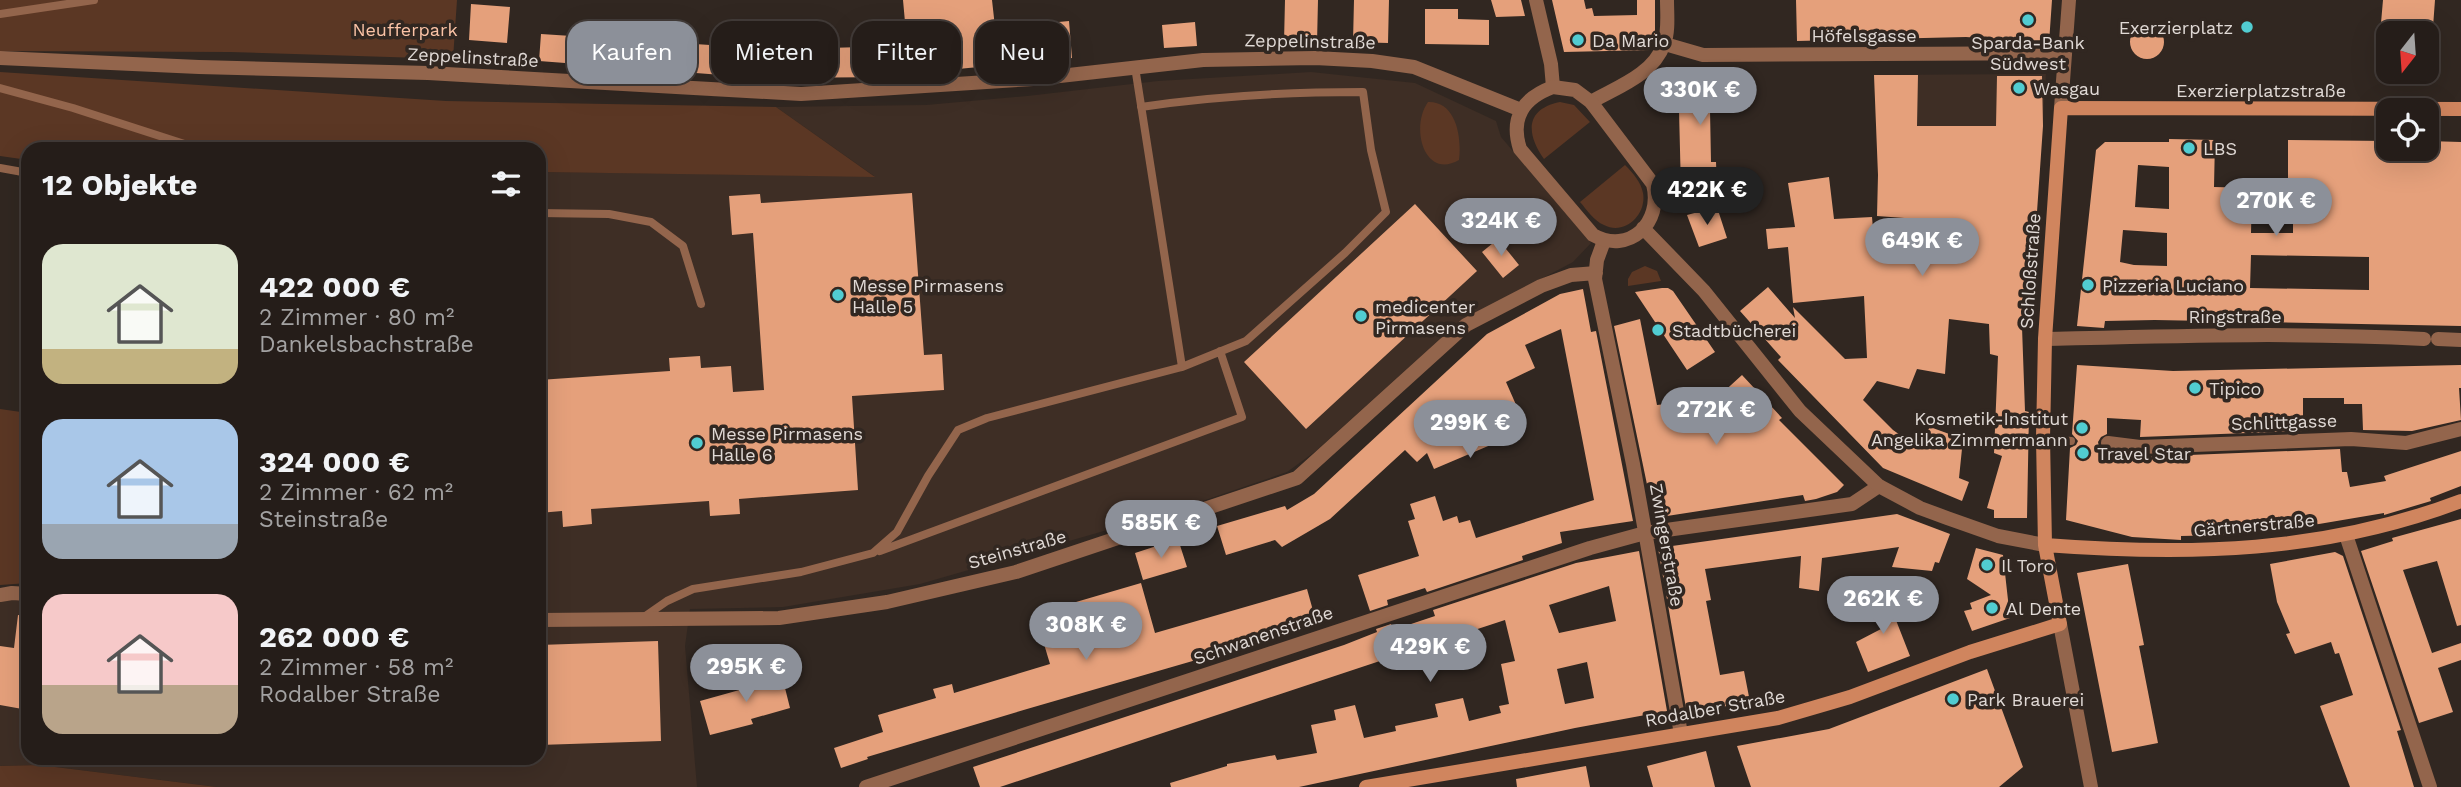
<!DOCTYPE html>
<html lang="de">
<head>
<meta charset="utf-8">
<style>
	body { margin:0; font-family:"Work Sans",sans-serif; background:#2d2622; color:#f1f3f6; height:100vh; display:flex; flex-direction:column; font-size:26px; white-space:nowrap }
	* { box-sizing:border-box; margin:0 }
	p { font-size:23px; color:#a3a2a2 }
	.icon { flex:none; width:38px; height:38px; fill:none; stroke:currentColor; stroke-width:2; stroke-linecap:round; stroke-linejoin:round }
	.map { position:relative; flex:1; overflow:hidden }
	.details { position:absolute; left:21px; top:142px; width:525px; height:623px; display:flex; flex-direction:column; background:#251d19; border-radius:21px; box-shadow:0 7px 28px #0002,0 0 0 2px #423b38 }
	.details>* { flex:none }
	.banner { position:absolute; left:567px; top:21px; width:665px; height:63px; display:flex; gap:14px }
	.needle { width:46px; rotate:197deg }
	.buttons { position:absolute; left:2376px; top:21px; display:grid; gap:14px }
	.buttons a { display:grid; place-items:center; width:63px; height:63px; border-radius:14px; background:#251d19; box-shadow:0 7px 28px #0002,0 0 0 2px #423b38; font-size:35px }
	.price { position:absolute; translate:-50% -60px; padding:0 16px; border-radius:24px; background:#8c9099; color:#fff; font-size:23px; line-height:46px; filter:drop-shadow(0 2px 4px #0008) }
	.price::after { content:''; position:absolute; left:50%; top:42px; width:21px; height:16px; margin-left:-10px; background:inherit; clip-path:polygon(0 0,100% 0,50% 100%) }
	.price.current { background:#222; color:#fff }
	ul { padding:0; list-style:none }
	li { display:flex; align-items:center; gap:21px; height:175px; padding:0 21px }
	li span { display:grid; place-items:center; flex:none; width:196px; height:140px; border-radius:21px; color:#555 }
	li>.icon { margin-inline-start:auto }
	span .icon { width:84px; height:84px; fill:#fffc; stroke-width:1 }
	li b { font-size:30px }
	h2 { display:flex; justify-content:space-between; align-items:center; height:84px; padding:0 21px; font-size:30px }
	.pill { padding:0 24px; border-radius:21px; background:#251d19; box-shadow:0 7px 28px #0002,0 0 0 2px #423b38; font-size:24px; line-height:63px }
	.pill.current { background:#8c9099; color:#fff }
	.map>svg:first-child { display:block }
</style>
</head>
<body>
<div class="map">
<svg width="2461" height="787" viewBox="0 0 2461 787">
	<rect width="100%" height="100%" fill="#312721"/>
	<path fill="#3e2e25" d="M1311 72 1415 83 1496 121 1501 137 1591 243 1573 262 1458 323 1316 451 1287 472 1170 512 920 584 783 607 690 609 685 646 697 787H217L39 765 0 766V599L28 598V758H539V172L874 176 776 107 926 105 1027 96 1158 81Z
		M2046 74 2039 178 1997 175H1878L1874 75Z"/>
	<path fill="#5b3724" d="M0 0H457L453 59 230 52 0 51Z
		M0 72 446 101 776 107 875 177 539 172V149H28V160L0 156Z
		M1428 102C1456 101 1462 137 1459 160 1424 180 1410 127 1428 102Z
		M1560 102 1574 105 1590 122 1544 159C1526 134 1525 109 1560 102Z
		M1625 165C1633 173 1641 182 1643 193 1647 215 1624 236 1604 225 1594 221 1587 210 1580 202Z
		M1645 266 1657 271 1661 281 1628 286V279L1632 272Z
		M0 409 28 413V583L0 585Z
		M39 765 217 787H0V766Z"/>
	<path fill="#e5a07b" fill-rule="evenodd" d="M903 0H992L996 36 1039 32 1038 24 1069 21 1072 58 937 71 934 42 907 44Z
		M1285 0H1318L1317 43 1284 42Z
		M1354 0H1389L1388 43 1353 42Z
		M1491 0H1521L1525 16 1496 17Z
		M1552 0H1584L1586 9 1592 8 1594 16 1637 15V0H1655V40L1651 50 1564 52Z
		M1796 0H2052L2049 43 1966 37 1797 41Z
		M2383 0H2435L2433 27 2381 23Z
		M471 4 510 7 507 43 469 40Z
		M1425 9H1458V19L1489 20V45L1425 44Z
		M1195 22 1197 46 1164 48 1162 25Z
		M2130 42a17 17 0 1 1 34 0a17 17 0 1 1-34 0Z
		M541 34 773 49V42L793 43V49L897 46 898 77 761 78 539 61Z
		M1874 75H1918L1917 126H1996L1997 76H2042L2043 126 2036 226 2029 294 2025 293 2022 327 2025 411 2029 412 2027 518H1994V510L1987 508 2002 456 1994 453 1998 356 1990 354 1989 324 1949 319 1945 374 1917 369 1909 389 1877 381 1863 400 1893 430 1917 447 1930 427 1963 439 1959 478 1969 482 1962 501 1883 468 1778 360 1781 357 1740 311 1768 287 1795 318 1793 307 1845 359 1867 358 1864 296 1793 303 1788 247 1768 249 1766 229 1795 227 1788 183 1829 177 1834 219 1872 217 1875 252 1918 248V219L1877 216 1878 175Z
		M1735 77V110H1710L1711 162H1716L1717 189 1681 190 1679 110H1671V93H1679L1678 79Z
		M2169 139 2215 140 2214 187 2252 188 2251 233H2293V188H2288V140L2389 141V149H2427V141L2461 142V326L2155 320 2105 321 2104 328 2077 326 2096 150 2105 142H2169ZM2138 165 2169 167V209L2135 207ZM2123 230 2167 233V266L2134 265 2120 262ZM2251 255 2369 257V290L2250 288Z
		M912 193 924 355 942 354 944 390 852 396 858 490 739 499 740 514 710 516 709 501 591 509 592 524 563 527 562 511 539 513V380L670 371 669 358 700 356 701 368 731 366 733 392 764 390 753 233 732 235 729 196 760 194 761 203Z
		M1415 204 1477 271 1306 429 1244 362Z
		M1717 207 1727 238 1699 247 1687 215Z
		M1498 239 1519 265 1503 278 1482 252Z
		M1662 288H1668L1673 291 1715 352 1687 370 1635 292Z
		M1583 289 1591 332 1596 331 1633 521 1560 532 1562 543 1522 556 1523 560 1427 592 1425 588 1387 600 1388 605 1370 611 1358 575 1419 556 1408 521 1415 519 1410 504 1435 496 1443 521 1457 516 1459 523 1470 520 1476 538 1594 500 1561 329 1525 345 1535 368 1506 382 1517 407 1498 415 1507 438 1434 469 1427 453 1417 462 1405 450 1330 519 1282 547 1275 540 1226 555 1217 526 1285 506 1287 510 1314 494 1487 334 1560 294Z
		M1640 319 1657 405 1666 404 1670 427 1735 413 1719 396 1742 375 1782 418 1779 420 1844 485 1837 492 1816 499 1805 501 1803 495 1654 518 1614 326Z
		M2077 365 2173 371 2461 365V388H2459L2461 420 2412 431 2363 430 2362 404H2344V398H2303V431L2140 437 2141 420 2107 418V434L2101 437 2098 442 2099 447 2106 452 2140 457 2340 449 2342 472H2347L2350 487 2386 481 2384 476 2461 451V486L2430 498 2431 501 2384 515V513L2319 524 2226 535 2181 536V540L2132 537 2066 520 2070 448 2076 445 2078 441 2072 434Z
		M1897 514 1950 534 1939 563 1935 562 1932 571 1892 567 1899 547 1822 558 1819 591 1799 588 1801 556 1705 569 1711 600 1706 601 1720 675 1744 671 1750 702 1692 712 1691 707 1686 708 1658 548Z
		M2461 519V625L2457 626 2437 561 2403 570 2432 653 2461 643V660L2438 668 2453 712 2419 723 2361 551 2393 541 2392 538Z
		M1178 539 1187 567 1143 580 1135 553Z
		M1976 548 2003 555 2010 618 1972 631 1964 611 1972 609 1970 603 1991 595 1967 579Z
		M1639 551 1667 711 1575 728 1299 787H1171L1170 783 1227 766V764L1275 755 1277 760 1317 753 1311 725 1336 720 1334 710 1355 705 1364 738 1396 731 1395 726 1438 717 1435 704 1463 698 1469 721 1501 713 1499 706 1509 704 1501 664 1515 661 1505 620 1444 640 1445 645 1403 659 1401 654 1000 787H980L973 767 1344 645 1377 632 1376 629 1391 624 1393 630 1435 616 1433 610 1576 563ZM1609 586 1616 621 1559 633 1549 605ZM1587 662 1594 698 1565 704 1557 669Z
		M2335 552 2343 556 2401 730 2397 731 2414 787H2350L2320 706 2353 695 2339 653 2335 654 2331 642 2295 654 2286 634 2290 633 2277 602 2270 564Z
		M2128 564 2144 645 2139 646 2158 743 2112 752 2077 573Z
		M1141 583 1155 633 1307 589 1317 625 1027 709 867 757 868 759 841 768 834 748 883 732 878 715 936 698 933 689 952 684 954 693 1050 664 1035 614Z
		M1883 587 1910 656 1868 672 1856 642 1881 629 1867 593Z
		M18 615 28 616V710L0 705V646L14 648Z
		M658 641 661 741 539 745V645Z
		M1987 669 2023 767 1999 787H1751L1737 746 1829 729Z
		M781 672 790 708 751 719 753 724 710 735 700 701 743 689 741 683Z
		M1706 751 1715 787H1653L1647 766Z
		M1586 766 1590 787H1517L1516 779Z"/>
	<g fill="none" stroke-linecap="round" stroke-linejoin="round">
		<path stroke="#93654c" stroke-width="8" d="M0 14 94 0
			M0 88 73 108 200 149
			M1141 107C1215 96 1289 92 1363 92L1371 150 1386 212 1345 253 1246 341 1182 367
			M0 168 28 173
			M539 213 609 214 651 222 683 246 701 304
			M2043 438 2071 441
			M880 551 1242 417 1220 351
			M644 617 667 601 693 589 801 572 873 553 897 532 928 476 958 430 987 418 1182 367 1135 67"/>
		<path stroke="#93654c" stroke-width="14" d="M1536 0 1551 64 1553 87
			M1665 44 1703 55 2065 53
			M1591 102C1617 87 1653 75 1664 44 1669 31 1667 14 1667 0
			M1604 241 1597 260 1595 279 1633 464 1681 734
			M2045 339C2171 336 2298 332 2424 339
			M2438 339 2461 340
			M2108 443 2140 447 2351 439 2406 443 2461 429
			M2346 535 2430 787
			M0 595 12 593 28 594
			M539 620 779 618 887 602 1016 572 1297 478 1466 325 1541 286 1571 275 1596 273
			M866 787 1590 548 1645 533 1852 504 1879 486"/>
		<path stroke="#93654c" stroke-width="14" d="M0 58 199 67 428 73 801 94 1033 79 1203 60 1315 58 1372 61 1414 67 1521 110
			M1553 87 1575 90 1591 102 1653 184C1663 223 1629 255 1593 235L1520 149C1510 118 1523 98 1553 87Z
			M2061 108 2069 0
			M1643 228 1704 291 1800 411 1879 486 1920 508 1947 518 1998 536 2045 545
			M2060 624 2091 787"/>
		<path stroke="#d0855e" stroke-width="14" d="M2045 545C2190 556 2324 553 2461 501
			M1366 787 1778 718 1850 697 1970 652 2060 624 2045 545 2043 438 2045 339 2061 108 2461 109"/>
	</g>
	<g fill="#51ccd1" stroke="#312721" stroke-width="2.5">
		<circle cx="2028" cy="20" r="7"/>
		<circle cx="2247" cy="27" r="7"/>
		<circle cx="1578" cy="40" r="7"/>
		<circle cx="2019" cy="88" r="7"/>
		<circle cx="2189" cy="148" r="7"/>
		<circle cx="2088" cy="285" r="7"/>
		<circle cx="838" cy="295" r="7"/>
		<circle cx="1361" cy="316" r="7"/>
		<circle cx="1658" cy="330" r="7"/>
		<circle cx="2195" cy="388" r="7"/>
		<circle cx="2082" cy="428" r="7"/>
		<circle cx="697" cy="443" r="7"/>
		<circle cx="2083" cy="453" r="7"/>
		<circle cx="1987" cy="565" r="7"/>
		<circle cx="1992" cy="608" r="7"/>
		<circle cx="1953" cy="699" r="7"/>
	</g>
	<g text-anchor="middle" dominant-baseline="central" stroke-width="7" stroke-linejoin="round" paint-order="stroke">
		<g font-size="18" fill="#e0d9d5" stroke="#312721" text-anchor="start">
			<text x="2233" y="27" text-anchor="end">Exerzierplatz</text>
			<text x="1592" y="40">Da Mario</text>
			<text x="2028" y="42" text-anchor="middle">Sparda-Bank<tspan x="2028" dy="21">Südwest</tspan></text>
			<text x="2033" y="88">Wasgau</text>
			<text x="2203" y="148">LBS</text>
			<text x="852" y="285">Messe Pirmasens<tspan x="852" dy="21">Halle 5</tspan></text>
			<text x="2102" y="285">Pizzeria Luciano</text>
			<text x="1375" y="306">medicenter<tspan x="1375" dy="21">Pirmasens</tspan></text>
			<text x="1672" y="330">Stadtbücherei</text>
			<text x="2209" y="388">Tipico</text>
			<text x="2068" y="418" text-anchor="end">Kosmetik-Institut<tspan x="2068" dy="21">Angelika Zimmermann</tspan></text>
			<text x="711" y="433">Messe Pirmasens<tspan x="711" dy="21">Halle 6</tspan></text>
			<text x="2097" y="453">Travel Star</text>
			<text x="2001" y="565">Il Toro</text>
			<text x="2006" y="608">Al Dente</text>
			<text x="1967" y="699">Park Brauerei</text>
		</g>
		<g font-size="18" fill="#fbc3a6" stroke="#312721">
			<text x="405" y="29">Neufferpark</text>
		</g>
		<g font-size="18" fill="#e0d9d5" stroke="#312721">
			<text x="1864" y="35">Höfelsgasse</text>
			<text transform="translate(1310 41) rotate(1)">Zeppelinstraße</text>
			<text transform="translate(473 57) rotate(3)">Zeppelinstraße</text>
			<text x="2261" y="90">Exerzierplatzstraße</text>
			<text transform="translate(2030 271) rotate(-86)">Schloßstraße</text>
			<text x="2235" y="316">Ringstraße</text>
			<text transform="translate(2284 422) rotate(-2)">Schlittgasse</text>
			<text transform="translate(2254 525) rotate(-5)">Gärtnerstraße</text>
			<text transform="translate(1667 545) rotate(80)">Zwingerstraße</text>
			<text transform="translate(1017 549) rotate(-16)">Steinstraße</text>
			<text transform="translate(1263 635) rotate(-19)">Schwanenstraße</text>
			<text transform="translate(1715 708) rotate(-10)">Rodalber Straße</text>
		</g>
	</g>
</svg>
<div class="buttons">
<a><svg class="needle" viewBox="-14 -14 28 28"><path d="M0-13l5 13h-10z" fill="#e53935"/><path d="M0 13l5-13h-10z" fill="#a3a2a2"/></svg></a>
<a><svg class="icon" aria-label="locate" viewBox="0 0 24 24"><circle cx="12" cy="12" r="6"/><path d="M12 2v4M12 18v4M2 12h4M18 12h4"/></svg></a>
</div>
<b class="price" style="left:1700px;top:127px">330K €</b>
<b class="price current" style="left:1707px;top:227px">422K €</b>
<b class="price" style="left:2276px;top:238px">270K €</b>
<b class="price" style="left:1501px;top:258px">324K €</b>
<b class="price" style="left:1922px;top:278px">649K €</b>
<b class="price" style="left:1716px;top:447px">272K €</b>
<b class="price" style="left:1470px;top:460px">299K €</b>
<b class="price" style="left:1161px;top:560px">585K €</b>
<b class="price" style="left:1883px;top:636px">262K €</b>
<b class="price" style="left:1086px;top:662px">308K €</b>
<b class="price" style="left:1430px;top:684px">429K €</b>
<b class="price" style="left:746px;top:704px">295K €</b>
<div class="banner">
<a class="pill current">Kaufen</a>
<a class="pill">Mieten</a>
<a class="pill">Filter</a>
<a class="pill">Neu</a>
</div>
<section class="details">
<h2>12 Objekte<svg class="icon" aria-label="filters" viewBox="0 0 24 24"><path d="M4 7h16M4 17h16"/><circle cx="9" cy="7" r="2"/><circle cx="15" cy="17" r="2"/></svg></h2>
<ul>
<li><span style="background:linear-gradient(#dfe7d0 75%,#c2b280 0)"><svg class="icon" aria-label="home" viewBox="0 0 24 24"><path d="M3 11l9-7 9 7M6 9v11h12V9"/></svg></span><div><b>422 000 €</b><p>2 Zimmer · 80 m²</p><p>Dankelsbachstraße</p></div></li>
<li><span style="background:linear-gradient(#a9c7e8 75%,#9aa5b1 0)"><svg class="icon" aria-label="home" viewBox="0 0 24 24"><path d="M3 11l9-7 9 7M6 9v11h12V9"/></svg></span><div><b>324 000 €</b><p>2 Zimmer · 62 m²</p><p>Steinstraße</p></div></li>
<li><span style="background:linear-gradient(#f6c9c9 65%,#b9a48a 0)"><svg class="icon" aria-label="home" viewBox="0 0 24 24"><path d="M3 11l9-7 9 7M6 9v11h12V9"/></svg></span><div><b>262 000 €</b><p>2 Zimmer · 58 m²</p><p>Rodalber Straße</p></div></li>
</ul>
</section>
</div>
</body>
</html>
